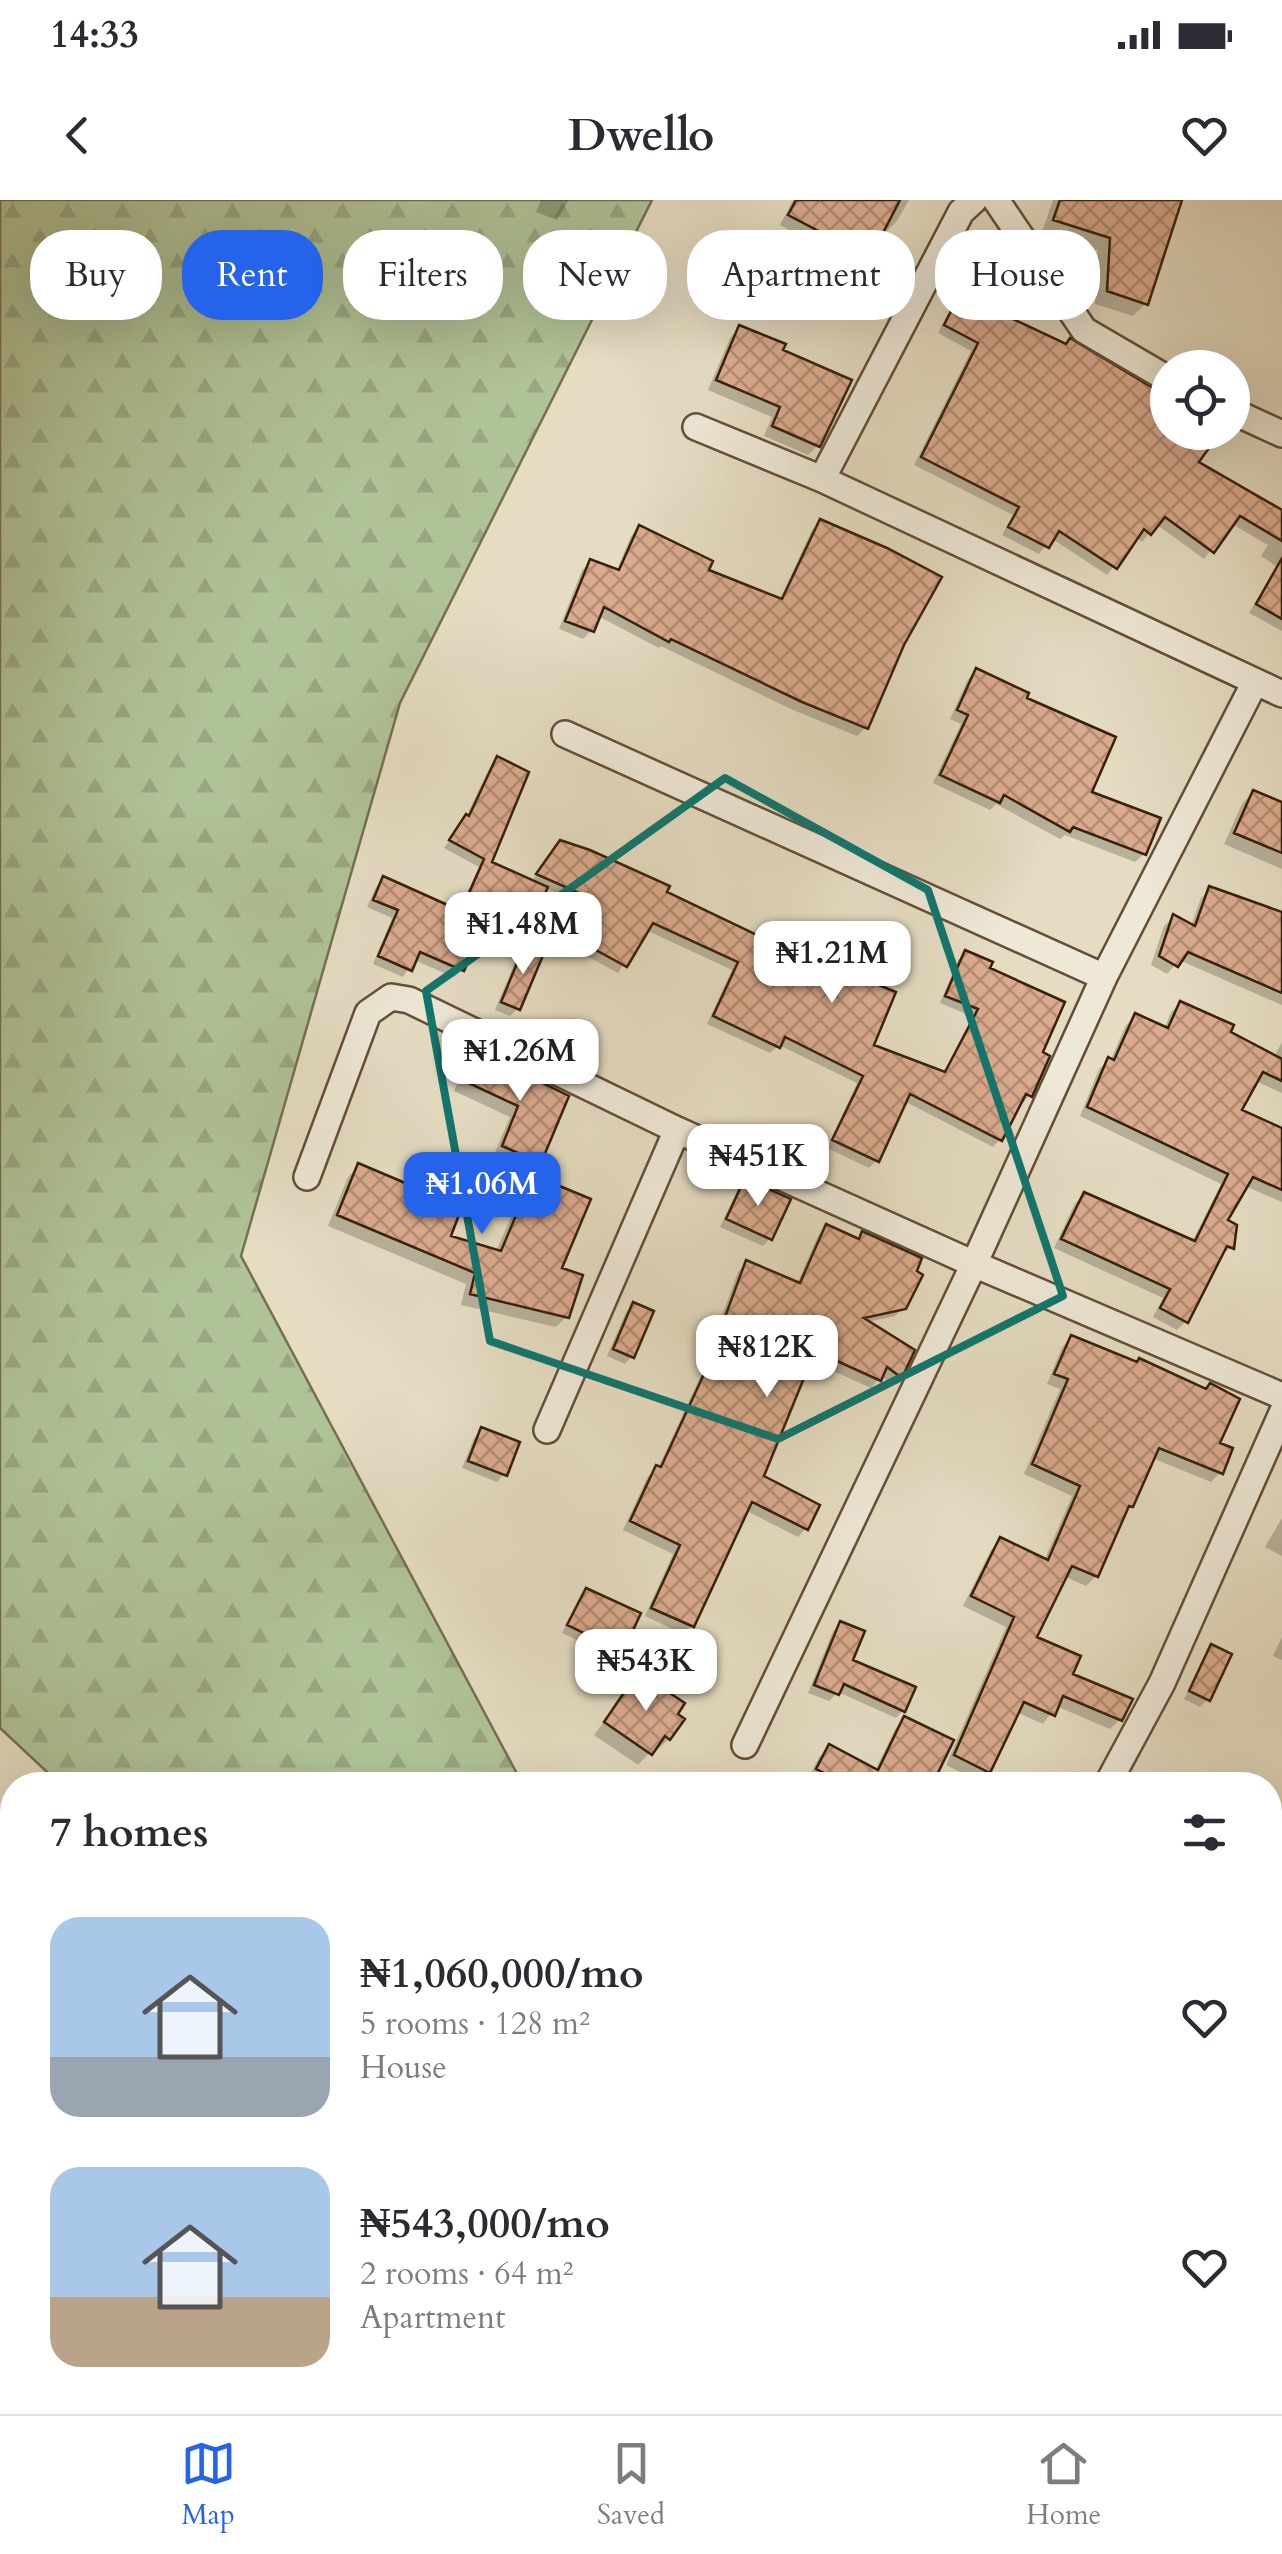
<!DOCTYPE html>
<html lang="en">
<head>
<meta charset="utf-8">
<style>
	body { margin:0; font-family:Cardo,serif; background:#f2f2f3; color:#2b2b33; height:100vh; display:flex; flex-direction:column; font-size:38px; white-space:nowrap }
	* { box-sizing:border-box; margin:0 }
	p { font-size:32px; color:#7c7c81 }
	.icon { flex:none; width:55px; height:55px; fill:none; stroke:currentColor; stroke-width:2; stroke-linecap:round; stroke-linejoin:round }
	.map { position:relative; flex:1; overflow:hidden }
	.drawer { position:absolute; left:0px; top:1572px; width:1282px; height:642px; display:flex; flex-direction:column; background:#fff; border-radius:40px 40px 0 0; box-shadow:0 10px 40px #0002 }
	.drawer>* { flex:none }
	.hud { position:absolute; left:30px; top:30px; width:1222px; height:90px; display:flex; gap:20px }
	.buttons { position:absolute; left:1150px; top:150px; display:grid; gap:20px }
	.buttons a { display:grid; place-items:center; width:100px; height:100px; border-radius:50%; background:#fff; box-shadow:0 10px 40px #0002; font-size:50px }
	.price { position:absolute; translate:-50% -85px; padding:0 22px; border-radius:20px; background:#fff; color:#222; font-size:32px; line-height:65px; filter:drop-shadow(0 2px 5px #0008) }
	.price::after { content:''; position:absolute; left:50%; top:60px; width:30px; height:22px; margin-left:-15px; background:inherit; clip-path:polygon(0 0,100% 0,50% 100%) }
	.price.on { background:#2563eb; color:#fff }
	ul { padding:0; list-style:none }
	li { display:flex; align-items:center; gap:30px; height:250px; padding:0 50px }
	li span { display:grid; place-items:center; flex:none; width:280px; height:200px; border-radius:30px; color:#555 }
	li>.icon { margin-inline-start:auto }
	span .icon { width:120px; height:120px; fill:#fffc; stroke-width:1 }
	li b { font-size:42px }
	h2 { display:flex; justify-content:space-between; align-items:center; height:120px; padding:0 50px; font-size:42px }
	.chip { padding:0 35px; border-radius:40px; background:#fff; box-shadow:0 10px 40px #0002; font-size:35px; line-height:90px }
	.chip.on { background:#2563eb; color:#fff }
	.status { display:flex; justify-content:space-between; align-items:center; height:70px; padding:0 50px; background:#fff; direction:ltr }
	.status svg { height:28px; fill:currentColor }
	header { display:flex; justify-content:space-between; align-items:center; height:130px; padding:0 50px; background:#fff; font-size:45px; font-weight:800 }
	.tab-bar { display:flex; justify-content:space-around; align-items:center; height:140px; border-top:2px solid #e1e1e2; background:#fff; font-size:28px; color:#7c7c81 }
	.tab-bar a { display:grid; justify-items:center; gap:5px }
	.tab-bar .on { color:#2563eb }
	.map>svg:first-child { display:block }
</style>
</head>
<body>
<div class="status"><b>14:33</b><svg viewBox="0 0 49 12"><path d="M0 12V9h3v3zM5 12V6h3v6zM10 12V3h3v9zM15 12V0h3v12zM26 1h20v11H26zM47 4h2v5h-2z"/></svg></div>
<header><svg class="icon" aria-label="back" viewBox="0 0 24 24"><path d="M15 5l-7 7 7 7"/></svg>Dwello<svg class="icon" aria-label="heart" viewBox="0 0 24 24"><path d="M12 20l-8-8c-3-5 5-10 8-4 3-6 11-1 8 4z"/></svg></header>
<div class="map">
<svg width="1282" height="2214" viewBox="0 0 1282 2214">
	<defs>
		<pattern id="grass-tufts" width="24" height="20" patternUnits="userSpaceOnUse" patternTransform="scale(2.5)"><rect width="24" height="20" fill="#b0c297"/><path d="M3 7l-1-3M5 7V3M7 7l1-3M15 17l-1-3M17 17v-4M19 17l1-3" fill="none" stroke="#98a681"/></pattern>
		<pattern id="forest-firs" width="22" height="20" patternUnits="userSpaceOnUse" patternTransform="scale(2.5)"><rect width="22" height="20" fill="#b0c297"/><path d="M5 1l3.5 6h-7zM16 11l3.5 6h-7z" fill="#98a681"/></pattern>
		<pattern id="building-cross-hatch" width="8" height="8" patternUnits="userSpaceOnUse" patternTransform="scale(2.5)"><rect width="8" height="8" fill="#daab8e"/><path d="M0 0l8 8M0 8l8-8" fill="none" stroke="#b28b72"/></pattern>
	</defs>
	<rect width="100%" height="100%" fill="#e5dcc2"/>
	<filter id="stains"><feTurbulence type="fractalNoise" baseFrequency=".002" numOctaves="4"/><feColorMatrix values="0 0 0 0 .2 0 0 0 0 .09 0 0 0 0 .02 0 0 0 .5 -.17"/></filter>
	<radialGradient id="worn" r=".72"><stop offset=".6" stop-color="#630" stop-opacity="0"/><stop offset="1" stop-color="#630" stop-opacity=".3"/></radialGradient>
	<path fill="url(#grass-tufts)" stroke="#747050" stroke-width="2.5" d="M1282 1774V2214H1188L1179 2203 1270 2202V1775Z"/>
	<path fill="url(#forest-firs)" stroke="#747050" stroke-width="2.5" d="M0 0H652L400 503 241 1056 523 1585H61L0 1528Z
		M1179 2203 1188 2214H873L856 2203Z"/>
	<path fill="#0003" d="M541 0H569L557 20 536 12Z
		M793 0H909L897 21 887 31 883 28 868 57 858 67 780 25Z
		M1053 0H1179L1146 103 1133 116 1095 104 1098 50 1042 32Z
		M960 97 1168 232 1195 241V263L1282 316V431L1249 413 1276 366 1261 356 1268 345 1232 324 1204 359 1156 324 1142 342 1136 337 1107 375 1051 338 1039 354 1002 335 1013 315 914 265 971 151 938 133 952 105Z
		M740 128 780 151 818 245 808 255 764 236 772 217 708 190 730 138Z
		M821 322 902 444 866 527 857 536 793 510 661 446 659 448 598 416 591 431 583 439 559 429 582 370 591 362 616 372 631 336 640 328 706 372 779 401 812 330Z
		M977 471 1023 500 1089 593 1144 654 1135 662 1065 635 1060 639 996 604 990 610 933 583 961 524 950 519 968 479Z
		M498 560 489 663 531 682 560 643 806 762 819 742 871 846 943 874 973 817 940 803 958 760 965 753 987 769 1039 853 1030 895 1023 903 1020 901 1000 939 993 947 904 901 877 960 869 968 827 948 857 883 779 845 770 853 707 824 732 770 646 730 618 773 568 746 587 711 583 709 585 705 545 688 518 744 511 752 477 735 462 770 454 777 414 760 403 777 373 764 392 718 367 707 376 687 384 679 458 712 479 667 444 648 466 617 490 567Z
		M1253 592 1282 605V669L1224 644 1242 604Z
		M1210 689 1282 715V805L1179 760 1167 774 1151 765 1164 726 1173 717 1191 726 1201 698Z
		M526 747 540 754 517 809 510 816 495 810 518 755Z
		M1180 804 1274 857 1282 842V893L1255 881 1238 911 1282 930V1002L1245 986 1225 1021 1231 1048 1220 1055 1186 1121 1177 1130 1153 1117 1163 1098 1054 1048 1075 1003 1084 995 1192 1042 1221 984 1080 916 1099 869 1110 861 1126 825 1135 816 1164 829 1171 812Z
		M476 853 566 897 539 962 529 972 493 957 510 917 454 891 466 864Z
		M359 966 447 1037 496 1052 523 989 533 978 558 1070 566 1117 556 1127 461 1105 466 1084 328 1026 348 977Z
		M745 981 770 1038 763 1046 720 1027 738 989Z
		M826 1027 857 1041 863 1034 904 1107 895 1116 867 1122 900 1176 892 1184 881 1176 871 1188 809 1160 761 1277 806 1328 798 1337 745 1310 692 1425 683 1434 645 1416 673 1354 623 1330 648 1276 657 1270 723 1128 718 1126 738 1072 747 1063 797 1084 818 1036Z
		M633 1105 632 1156 625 1164 607 1156 626 1112Z
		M1071 1138 1217 1244 1221 1272 1211 1282 1152 1258 1096 1376 1086 1386 1064 1376 1033 1438 1120 1519 1110 1529 1056 1506 1043 1524 1016 1512 988 1571 978 1581 946 1565 1006 1427 963 1406 991 1350 1001 1340 1044 1361 1072 1296 1024 1274 1060 1189 1047 1184 1062 1147Z
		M482 1230 504 1274 497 1282 462 1268 474 1238Z
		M1282 1318V1356L1265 1347Z
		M586 1391 621 1450 613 1457 562 1433 579 1399Z
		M841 1424 850 1461 903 1510 896 1518 838 1492 829 1501 808 1493 833 1431Z
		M1282 1437V1460L1273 1456Z
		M1212 1447 1208 1499 1200 1507 1184 1499 1205 1455Z
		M638 1475 669 1539 657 1550 654 1548 638 1565 594 1535Z
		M905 1519 930 1585H820L808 1579 819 1557 829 1547 875 1571 895 1529Z
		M1270 1616 1282 1621V1710L1270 1705Z
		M479 2202H503L490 2214H483L475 2206Z"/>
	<path fill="url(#building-cross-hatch)" stroke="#371f0a" stroke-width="2.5" d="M796 0H900L870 58 788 15Z
		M1060 0H1182L1148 105 1107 91 1110 38 1053 20Z
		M960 94 1066 144 1070 138 1168 197V232H1203L1198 240 1209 248 1199 262 1282 310V341L1240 316 1214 353 1165 317 1151 335 1144 329 1117 369 1059 331 1049 348 1008 327 1019 307 921 257 978 143 944 125Z
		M739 125 786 144 783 150 852 180 820 247 772 226 780 207 716 180Z
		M820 319 887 348 942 377 904 445 868 529 802 502 671 439 669 442 604 407 594 432 565 421 590 359 619 370 639 325 713 361 709 370 782 399Z
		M1282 358V419L1256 404Z
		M976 468 1029 493 1027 498 1116 537 1092 592 1161 618 1146 655 1073 627 1070 632 1004 595 1000 603 940 575 968 515 957 510Z
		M497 556 529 572 492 662 548 687 520 746 483 728 464 771 420 752 412 771 378 756 398 710 373 700 383 676 461 711 484 659 449 640 466 614 469 616Z
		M1253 590 1282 602V653L1234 633Z
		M560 640 590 650 670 686 667 692 809 760 819 739 844 751 836 768 896 792 874 845 945 872 978 809 945 796 965 750 993 762 990 768 1065 802 1043 852 1050 856 1032 897 1026 894 1002 941 910 894 879 962 832 940 863 876 785 837 780 848 713 816 738 762 653 723 627 767 574 738 593 703 589 701 590 698 536 674Z
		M1209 686 1282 712V793L1188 752 1178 767 1159 756 1173 714 1195 726Z
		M525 744 544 753 520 810 501 802Z
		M1180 801 1234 825 1231 832 1282 859V881L1263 872 1242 910 1282 928V990L1253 977 1228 1020 1237 1025 1234 1049 1227 1046 1188 1123 1160 1108 1170 1089 1061 1039 1084 992 1195 1041 1228 974 1087 907 1108 857 1114 860 1135 813 1168 828Z
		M476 850 569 896 541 963 502 946 518 906 462 880Z
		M358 963 462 1007 451 1036 501 1051 533 975 591 999 562 1068 583 1075 569 1118 470 1094 475 1073 337 1015Z
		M745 978 791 999 772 1040 726 1019Z
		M826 1024 859 1039 862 1031 922 1058 917 1071 923 1075 906 1109 864 1118 915 1150 902 1178 887 1167 881 1181 815 1151 764 1276 820 1305 808 1330 752 1302 694 1427 651 1408 680 1345 630 1321 656 1265 661 1267 729 1120 725 1117 746 1060 800 1083Z
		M633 1102 654 1111 634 1158 613 1149Z
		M1071 1135 1137 1162 1139 1158 1206 1189 1210 1183 1240 1199 1220 1243 1233 1248 1223 1274 1159 1248 1133 1307 1129 1306 1098 1377 1072 1366 1037 1437 1081 1456 1073 1474 1133 1499 1122 1521 1063 1496 1055 1516 1024 1502 990 1573 954 1555 1014 1417 971 1396 1000 1337 1048 1360 1080 1286 1032 1264 1068 1179 1054 1174Z
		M481 1227 520 1242 507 1276 468 1261Z
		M586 1388 641 1413 623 1452 567 1425Z
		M840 1421 865 1431 853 1460 916 1487 905 1512 844 1484 839 1495 814 1485Z
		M1211 1444 1232 1454 1210 1501 1189 1491Z
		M638 1472 685 1503 678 1514 685 1519 670 1540 665 1536 652 1555 604 1522Z
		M904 1516 954 1540 932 1585H849L816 1569 829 1544 878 1570Z"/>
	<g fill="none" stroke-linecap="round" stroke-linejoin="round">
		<defs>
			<path id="street" d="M996 0 1084 130 1168 179
				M1232 211 1282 234
				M696 227 822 279 1282 494
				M822 279 961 12 974 0
				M565 534 1104 777
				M307 977 368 813 391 797 409 800 677 930 974 1064 1282 1196
				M547 1230 677 930
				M745 1545 974 1064 1104 777 1255 482
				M1107 1585 1162 1483 1282 1213
				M519 2214 530 2202"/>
		</defs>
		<use href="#street" stroke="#624e38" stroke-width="30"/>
		<use href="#street" stroke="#eee8d7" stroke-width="25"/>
	</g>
	<path fill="none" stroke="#0f766e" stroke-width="8" stroke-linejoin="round" d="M725 578 928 690 1063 1096 778 1239 490 1141 426 791Z"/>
	<rect width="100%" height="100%" filter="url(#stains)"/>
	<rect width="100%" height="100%" fill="url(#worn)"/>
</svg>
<div class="buttons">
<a><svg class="icon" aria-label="locate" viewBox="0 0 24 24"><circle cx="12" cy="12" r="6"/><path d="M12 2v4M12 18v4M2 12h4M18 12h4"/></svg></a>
</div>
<b class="price" style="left:523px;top:777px">₦1.48M</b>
<b class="price" style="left:832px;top:806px">₦1.21M</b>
<b class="price" style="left:520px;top:904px">₦1.26M</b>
<b class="price" style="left:758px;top:1009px">₦451K</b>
<b class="price on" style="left:482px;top:1037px">₦1.06M</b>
<b class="price" style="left:767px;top:1200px">₦812K</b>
<b class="price" style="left:646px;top:1514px">₦543K</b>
<div class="hud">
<a class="chip">Buy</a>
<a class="chip on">Rent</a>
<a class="chip">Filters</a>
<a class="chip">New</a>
<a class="chip">Apartment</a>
<a class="chip">House</a>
</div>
<section class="drawer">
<h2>7 homes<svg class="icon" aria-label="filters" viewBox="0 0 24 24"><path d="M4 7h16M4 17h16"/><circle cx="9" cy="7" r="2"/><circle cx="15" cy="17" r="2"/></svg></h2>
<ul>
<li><span style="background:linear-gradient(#a9c7e8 70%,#9aa5b1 0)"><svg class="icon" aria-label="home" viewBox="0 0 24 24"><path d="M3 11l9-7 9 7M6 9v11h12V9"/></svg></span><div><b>₦1,060,000/mo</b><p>5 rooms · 128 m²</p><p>House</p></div><svg class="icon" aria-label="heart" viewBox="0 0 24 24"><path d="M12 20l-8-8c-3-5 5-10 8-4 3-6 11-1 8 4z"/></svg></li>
<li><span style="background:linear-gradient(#a9c7e8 65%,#b9a48a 0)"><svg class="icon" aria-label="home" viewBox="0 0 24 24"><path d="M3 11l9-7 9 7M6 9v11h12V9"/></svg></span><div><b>₦543,000/mo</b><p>2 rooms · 64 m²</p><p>Apartment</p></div><svg class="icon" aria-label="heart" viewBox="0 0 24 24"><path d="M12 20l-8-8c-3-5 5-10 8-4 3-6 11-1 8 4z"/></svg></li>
</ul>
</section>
</div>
<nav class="tab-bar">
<a class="on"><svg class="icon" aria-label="map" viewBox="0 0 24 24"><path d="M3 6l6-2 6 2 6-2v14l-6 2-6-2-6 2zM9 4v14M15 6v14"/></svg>Map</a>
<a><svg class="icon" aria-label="saved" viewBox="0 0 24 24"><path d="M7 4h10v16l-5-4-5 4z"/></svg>Saved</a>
<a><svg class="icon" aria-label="home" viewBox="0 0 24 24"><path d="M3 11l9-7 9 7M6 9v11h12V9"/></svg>Home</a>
</nav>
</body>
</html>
